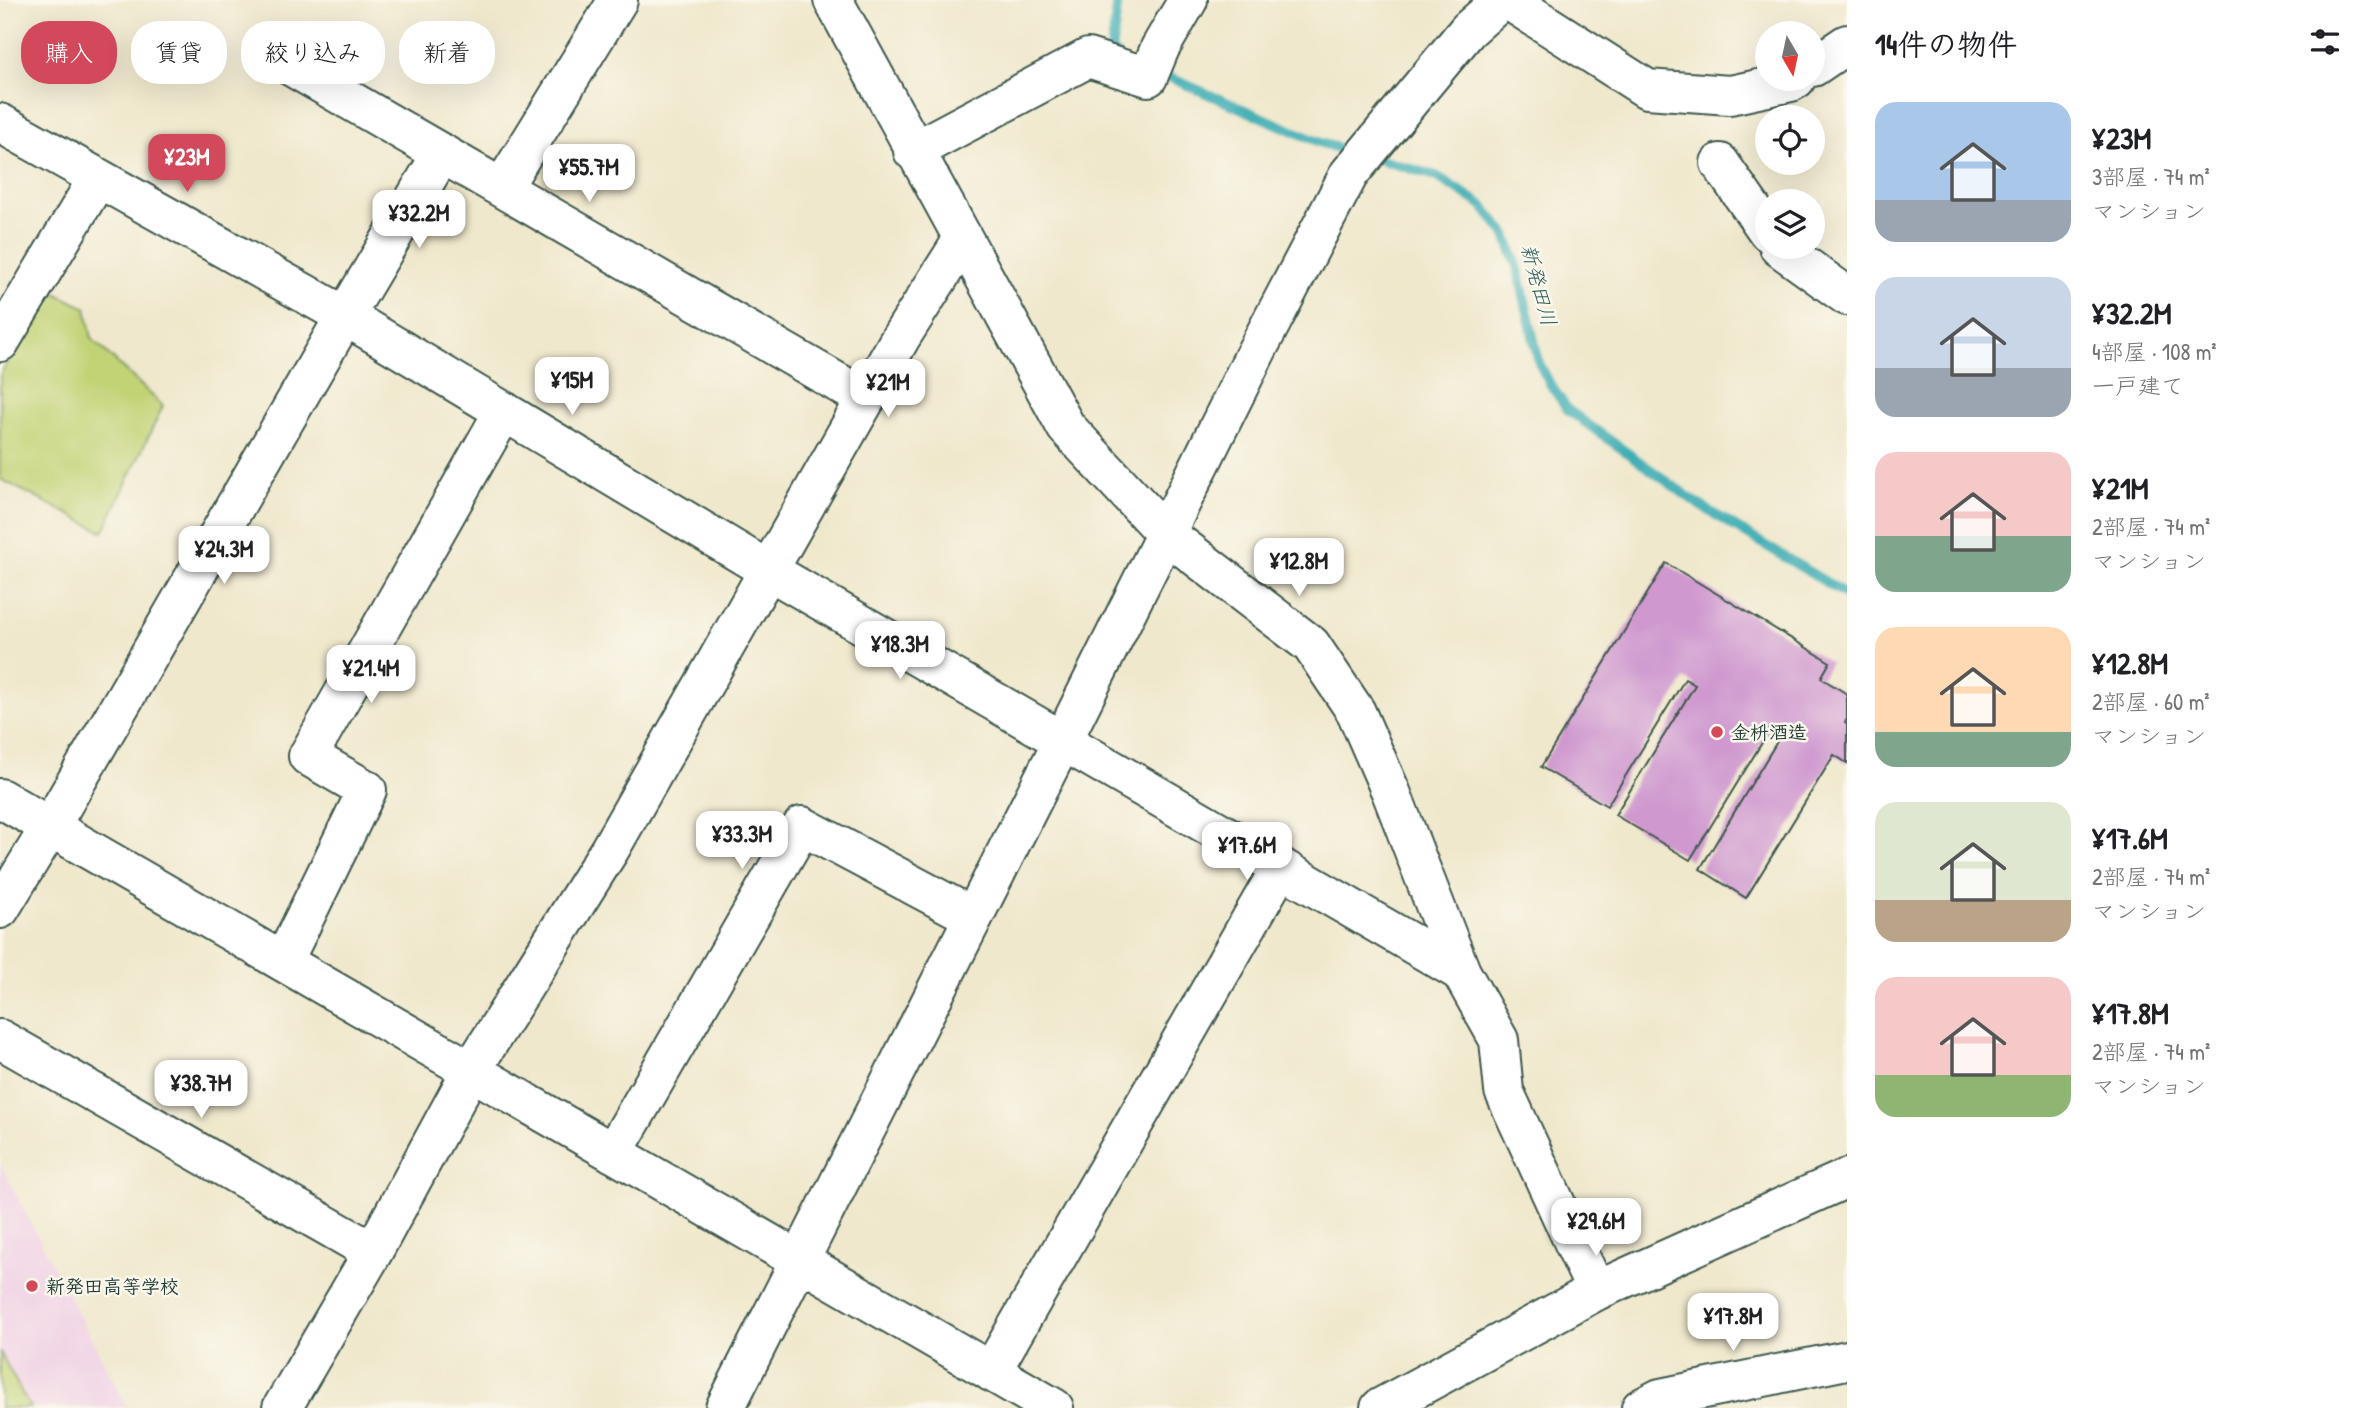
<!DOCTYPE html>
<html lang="ja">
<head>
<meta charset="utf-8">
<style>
	body { margin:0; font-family:"Patrick Hand","Klee One",sans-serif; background:#f2f2f2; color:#202124; height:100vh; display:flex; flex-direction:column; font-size:26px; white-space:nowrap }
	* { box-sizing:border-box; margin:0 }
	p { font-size:23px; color:#757577 }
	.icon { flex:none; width:38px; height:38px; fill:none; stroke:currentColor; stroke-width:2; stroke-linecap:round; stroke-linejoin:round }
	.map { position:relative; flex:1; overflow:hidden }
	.side { display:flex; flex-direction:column; background:#fff; width:525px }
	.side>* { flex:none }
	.hud { position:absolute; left:21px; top:21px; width:665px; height:63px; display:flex; gap:14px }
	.needle { width:46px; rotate:171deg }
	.controls { position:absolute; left:1755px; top:21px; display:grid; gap:14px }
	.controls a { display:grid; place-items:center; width:70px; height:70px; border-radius:50%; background:#fff; box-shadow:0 7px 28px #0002; font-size:35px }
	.price { position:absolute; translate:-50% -60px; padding:0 16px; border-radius:14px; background:#fff; color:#222; font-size:23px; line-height:46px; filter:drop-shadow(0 2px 4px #0008) }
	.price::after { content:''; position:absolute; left:50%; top:42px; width:21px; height:16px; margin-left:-10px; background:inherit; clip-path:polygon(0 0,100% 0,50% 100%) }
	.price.on { background:#d1495b; color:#fff }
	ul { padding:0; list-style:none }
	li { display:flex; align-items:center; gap:21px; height:175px; padding:0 28px }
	li span { display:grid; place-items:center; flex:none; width:196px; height:140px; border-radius:21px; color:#555 }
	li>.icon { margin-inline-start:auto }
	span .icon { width:84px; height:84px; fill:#fffc; stroke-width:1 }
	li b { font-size:30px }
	h2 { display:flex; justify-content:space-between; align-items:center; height:84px; padding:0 28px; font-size:30px }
	.tag { padding:0 24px; border-radius:28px; background:#fff; box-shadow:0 7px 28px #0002; font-size:24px; line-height:63px }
	.tag.on { background:#d1495b; color:#fff }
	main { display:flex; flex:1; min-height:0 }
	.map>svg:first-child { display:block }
</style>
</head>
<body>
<main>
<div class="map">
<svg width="1847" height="1408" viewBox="0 0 1847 1408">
	<rect width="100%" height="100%" fill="#fbf7ec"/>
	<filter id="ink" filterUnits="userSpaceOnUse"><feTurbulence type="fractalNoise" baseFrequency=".0143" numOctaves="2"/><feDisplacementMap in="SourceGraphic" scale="14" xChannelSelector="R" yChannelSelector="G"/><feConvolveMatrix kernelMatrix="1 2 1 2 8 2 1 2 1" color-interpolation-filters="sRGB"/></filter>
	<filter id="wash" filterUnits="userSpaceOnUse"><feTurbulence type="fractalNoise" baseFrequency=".00686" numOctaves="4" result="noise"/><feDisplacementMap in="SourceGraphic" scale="28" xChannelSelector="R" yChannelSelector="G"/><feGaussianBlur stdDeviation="1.57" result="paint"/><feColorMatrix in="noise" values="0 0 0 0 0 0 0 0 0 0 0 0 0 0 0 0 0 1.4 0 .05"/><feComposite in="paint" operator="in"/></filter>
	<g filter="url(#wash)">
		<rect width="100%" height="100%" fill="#efe8cc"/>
		<path fill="#f0d0e5" d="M0 1164 128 1408H0Z"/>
		<path fill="#c2d376" stroke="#708855" stroke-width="2" d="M49 290 86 308 92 339 163 406 103 532 0 479V375Z
			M0 1352 30 1408H0Z"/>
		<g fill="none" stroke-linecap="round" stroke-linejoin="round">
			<path stroke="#39abb2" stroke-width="10" d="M1117 55 1111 52 1118 0
				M1157 72 1321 143 1356 153
				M1374 158 1436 176 1482 205 1506 235 1518 269 1539 363 1550 384 1568 410 1701 506 1847 595"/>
		</g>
		<g id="blocks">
			<path fill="#cf98cf" d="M1666 563 1830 662 1821 678 1847 694V719L1845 723 1847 724V763L1834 755 1746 898 1700 869 1781 735 1771 728 1690 860 1615 815 1695 685 1685 679 1607 806 1541 767Z"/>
		</g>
	</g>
	<g filter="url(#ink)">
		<use href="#blocks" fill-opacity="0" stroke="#3e574b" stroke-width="2"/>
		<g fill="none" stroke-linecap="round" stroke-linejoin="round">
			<defs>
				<path id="minor" d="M833 0 1066 427 1165 533 1311 645 1356 712 1391 792 1461 972 1499 1040 1504 1091 1596 1291
					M1508 0 1647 89 1730 95 1791 82 1796 79
					M282 61 866 399
					M1813 67 1847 44
					M0 123 345 316 768 570 1461 972
					M913 151 1088 58 1148 77 1160 48 1188 0
					M1720 163 1768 232
					M502 188 618 0
					M1779 247 1847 296
					M0 342 98 178
					M0 798 1054 1408
					M0 909 50 827 345 316 442 153
					M283 962 367 790 308 756 504 411
					M0 1039 373 1252
					M613 1153 802 826 973 917
					M991 1372 1281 867
					M282 1408 373 1252 471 1071 610 849 901 337 962 241
					M725 1408 1063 740 1257 350 1349 174 1468 30 1502 0
					M1380 1408 1596 1291 1847 1178
					M1641 1408 1660 1398 1847 1360"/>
			</defs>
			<use href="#minor" stroke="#3e574b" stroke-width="42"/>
			<use href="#minor" stroke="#fff" stroke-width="38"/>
		</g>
	</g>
	<g fill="#d1495b" stroke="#fbf7ec" stroke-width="2.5">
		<circle cx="1717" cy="732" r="7"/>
		<circle cx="32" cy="1286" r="7"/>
	</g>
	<g text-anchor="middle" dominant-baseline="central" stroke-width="5" stroke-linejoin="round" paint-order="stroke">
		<g font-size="19" font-weight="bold" fill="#1f3d34" stroke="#fbf7ec" text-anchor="start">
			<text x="1731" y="732">金枡酒造</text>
			<text x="46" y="1286">新発田高等学校</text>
		</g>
		<g font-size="21" font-style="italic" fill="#275e5a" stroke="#fbf7ec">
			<text transform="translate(1539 285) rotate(75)">新発田川</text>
		</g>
	</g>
</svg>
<div class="controls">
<a><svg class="needle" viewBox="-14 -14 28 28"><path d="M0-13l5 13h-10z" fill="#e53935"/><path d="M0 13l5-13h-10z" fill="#757577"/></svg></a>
<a><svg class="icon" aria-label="locate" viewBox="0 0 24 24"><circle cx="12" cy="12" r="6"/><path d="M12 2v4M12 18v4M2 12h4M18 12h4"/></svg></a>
<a><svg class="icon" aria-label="layers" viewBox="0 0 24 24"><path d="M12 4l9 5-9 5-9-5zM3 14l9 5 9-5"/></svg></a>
</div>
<b class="price on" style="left:187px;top:194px">¥23M</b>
<b class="price" style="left:589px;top:204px">¥55.7M</b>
<b class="price" style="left:419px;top:250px">¥32.2M</b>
<b class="price" style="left:572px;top:417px">¥15M</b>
<b class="price" style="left:888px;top:419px">¥21M</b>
<b class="price" style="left:224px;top:586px">¥24.3M</b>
<b class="price" style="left:1299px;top:598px">¥12.8M</b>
<b class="price" style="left:900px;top:681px">¥18.3M</b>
<b class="price" style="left:371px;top:705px">¥21.4M</b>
<b class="price" style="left:742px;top:871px">¥33.3M</b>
<b class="price" style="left:1247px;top:882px">¥17.6M</b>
<b class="price" style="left:201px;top:1120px">¥38.7M</b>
<b class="price" style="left:1596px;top:1258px">¥29.6M</b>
<b class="price" style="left:1733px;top:1353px">¥17.8M</b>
<div class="hud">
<a class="tag on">購入</a>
<a class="tag">賃貸</a>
<a class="tag">絞り込み</a>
<a class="tag">新着</a>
</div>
</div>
<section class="side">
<h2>14件の物件<svg class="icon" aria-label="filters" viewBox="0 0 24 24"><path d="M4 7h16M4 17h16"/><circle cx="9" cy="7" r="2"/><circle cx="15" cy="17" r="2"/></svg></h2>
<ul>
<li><span style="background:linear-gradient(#a9c7e8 70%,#9aa5b1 0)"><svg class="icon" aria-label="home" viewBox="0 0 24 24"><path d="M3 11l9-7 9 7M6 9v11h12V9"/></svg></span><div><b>¥23M</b><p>3部屋 · 74 m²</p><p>マンション</p></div></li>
<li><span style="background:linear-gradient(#c9d6e8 65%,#9aa5b1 0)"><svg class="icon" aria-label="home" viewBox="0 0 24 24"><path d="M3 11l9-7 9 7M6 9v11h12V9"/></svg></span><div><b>¥32.2M</b><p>4部屋 · 108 m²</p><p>一戸建て</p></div></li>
<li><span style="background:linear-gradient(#f6c9c9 60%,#7fa58c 0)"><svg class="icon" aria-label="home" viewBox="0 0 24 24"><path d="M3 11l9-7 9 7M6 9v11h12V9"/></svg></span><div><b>¥21M</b><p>2部屋 · 74 m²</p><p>マンション</p></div></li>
<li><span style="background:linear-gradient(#ffd9b3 75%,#7fa58c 0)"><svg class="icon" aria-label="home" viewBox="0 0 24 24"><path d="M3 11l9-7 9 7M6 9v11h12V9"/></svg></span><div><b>¥12.8M</b><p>2部屋 · 60 m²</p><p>マンション</p></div></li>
<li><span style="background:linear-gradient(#dfe7d0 70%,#b9a48a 0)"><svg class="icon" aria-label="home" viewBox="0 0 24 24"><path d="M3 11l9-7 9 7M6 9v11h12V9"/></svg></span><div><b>¥17.6M</b><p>2部屋 · 74 m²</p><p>マンション</p></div></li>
<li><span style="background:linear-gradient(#f6c9c9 70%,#8fb573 0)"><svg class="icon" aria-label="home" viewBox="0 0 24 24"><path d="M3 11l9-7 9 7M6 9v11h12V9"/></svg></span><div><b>¥17.8M</b><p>2部屋 · 74 m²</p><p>マンション</p></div></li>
</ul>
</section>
</main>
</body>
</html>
